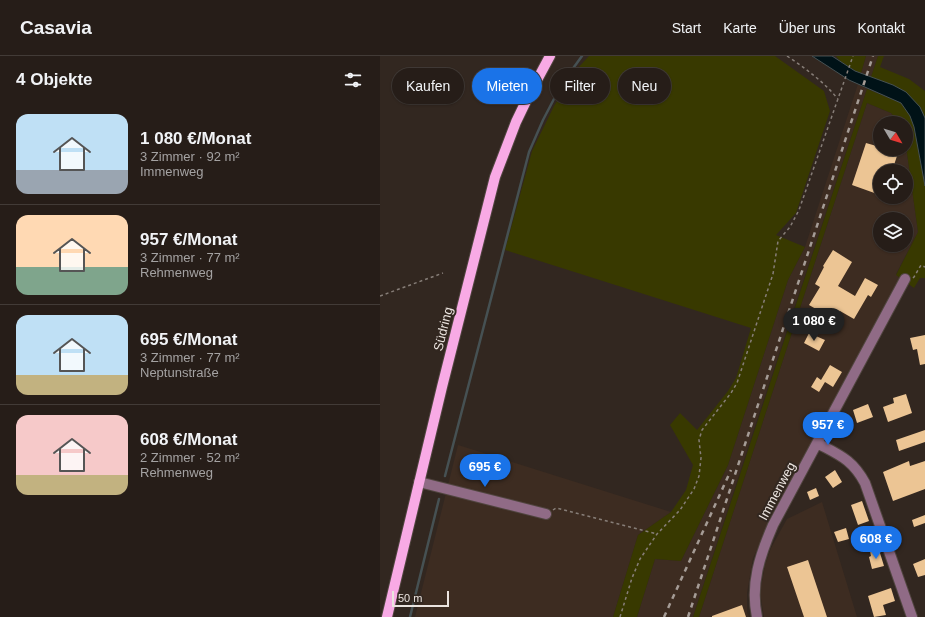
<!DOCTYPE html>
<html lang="de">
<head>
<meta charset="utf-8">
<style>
	body { margin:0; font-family:Arial,sans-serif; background:#322a25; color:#f1f3f6; height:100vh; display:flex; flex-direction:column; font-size:15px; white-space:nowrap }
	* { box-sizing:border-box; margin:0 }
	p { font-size:13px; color:#a4a2a2 }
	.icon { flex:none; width:22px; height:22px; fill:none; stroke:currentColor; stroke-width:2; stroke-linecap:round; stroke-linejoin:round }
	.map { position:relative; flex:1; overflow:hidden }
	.details { display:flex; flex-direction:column; background:#261d18; width:380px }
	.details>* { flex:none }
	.hud { position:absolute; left:12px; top:12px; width:380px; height:36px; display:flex; gap:8px }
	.needle { width:26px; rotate:128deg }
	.fabs { position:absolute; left:493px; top:60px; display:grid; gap:8px }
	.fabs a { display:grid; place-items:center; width:40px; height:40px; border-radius:50%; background:#261d18; box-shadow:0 1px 3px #0004,0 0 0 1px #423b37; font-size:20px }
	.scale { position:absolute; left:12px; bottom:10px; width:57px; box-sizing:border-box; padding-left:4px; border:2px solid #ebe4df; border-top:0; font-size:11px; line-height:14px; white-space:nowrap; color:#ebe4df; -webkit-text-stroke:3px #322720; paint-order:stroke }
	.price { position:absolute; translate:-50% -34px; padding:0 9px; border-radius:14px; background:#1a73e8; color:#fff; font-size:13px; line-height:26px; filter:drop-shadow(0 1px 2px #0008) }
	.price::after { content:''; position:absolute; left:50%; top:24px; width:12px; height:9px; margin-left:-6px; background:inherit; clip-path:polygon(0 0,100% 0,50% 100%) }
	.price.current { background:#222; color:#fff }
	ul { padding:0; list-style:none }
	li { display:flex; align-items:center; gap:12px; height:100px; padding:0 16px }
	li+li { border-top:1px solid #423b37 }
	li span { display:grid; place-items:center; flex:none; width:112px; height:80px; border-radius:12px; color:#555 }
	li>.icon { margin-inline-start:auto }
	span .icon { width:48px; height:48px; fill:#fffc; stroke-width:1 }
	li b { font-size:17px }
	h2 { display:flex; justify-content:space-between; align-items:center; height:48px; padding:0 16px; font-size:17px }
	.tag { padding:0 14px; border-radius:18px; background:#261d18; box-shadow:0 1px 3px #0004,0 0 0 1px #423b37; font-size:14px; line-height:36px }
	.tag.current { background:#1a73e8; color:#fff }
	header { display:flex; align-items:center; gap:24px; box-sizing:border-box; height:56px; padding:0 20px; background:#261d18; border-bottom:1px solid #423b37 }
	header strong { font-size:19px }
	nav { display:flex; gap:22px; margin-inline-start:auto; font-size:14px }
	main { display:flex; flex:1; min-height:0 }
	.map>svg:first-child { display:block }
</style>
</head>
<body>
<header>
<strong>Casavia</strong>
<nav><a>Start</a><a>Karte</a><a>Über uns</a><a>Kontakt</a></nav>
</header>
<main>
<section class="details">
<h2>4 Objekte<svg class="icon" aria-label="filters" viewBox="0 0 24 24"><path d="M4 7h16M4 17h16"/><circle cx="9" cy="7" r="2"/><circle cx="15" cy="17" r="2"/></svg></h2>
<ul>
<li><span style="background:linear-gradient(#bfe0f5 70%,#9aa5b1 0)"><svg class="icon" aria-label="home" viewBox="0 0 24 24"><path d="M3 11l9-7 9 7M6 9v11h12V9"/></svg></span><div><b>1 080 €/Monat</b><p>3 Zimmer · 92 m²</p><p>Immenweg</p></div></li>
<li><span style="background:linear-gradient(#ffd9b3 65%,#7fa58c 0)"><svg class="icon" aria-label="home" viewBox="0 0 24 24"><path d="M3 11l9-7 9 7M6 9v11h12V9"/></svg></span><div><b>957 €/Monat</b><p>3 Zimmer · 77 m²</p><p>Rehmenweg</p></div></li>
<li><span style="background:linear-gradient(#bfe0f5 75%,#c2b280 0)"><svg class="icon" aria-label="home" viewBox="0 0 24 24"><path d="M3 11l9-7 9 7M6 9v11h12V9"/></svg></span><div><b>695 €/Monat</b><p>3 Zimmer · 77 m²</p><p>Neptunstraße</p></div></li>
<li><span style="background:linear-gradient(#f6c9c9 75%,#c2b280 0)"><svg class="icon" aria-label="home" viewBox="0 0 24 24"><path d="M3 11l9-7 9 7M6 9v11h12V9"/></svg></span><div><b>608 €/Monat</b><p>2 Zimmer · 52 m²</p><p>Rehmenweg</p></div></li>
</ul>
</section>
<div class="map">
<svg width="545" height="561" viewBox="0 0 545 561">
	<rect width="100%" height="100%" fill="#322720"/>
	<path fill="#3d2c21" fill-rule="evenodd" d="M486 0H498L491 21 481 17Z
		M478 28 487 33 373 376 313 561H257L275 503 301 505 348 409 408 224 425 191Z
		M487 47 511 57 520 67H500V93H526V90L538 176 516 218 520 222 391 466 373 502 367 537V557L369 561H319ZM500 115H526V141H500ZM500 163H526V189H500Z
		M78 389 291 456 258 479 233 561H35Z
		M442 446 477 561H384L380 536 385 509 391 492 407 463Z"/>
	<path fill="#383900" d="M209 0H395L444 35 450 55 416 157 396 179 425 191 408 224 348 409 301 505 275 503 257 561H233L258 479 291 456 306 434 313 409 290 369 300 357 317 374 348 335 356 322 371 272 125 194 152 95 174 50 196 14Z
		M456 0H486L481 17C471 14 462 8 456 0Z
		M498 0H504L500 11 529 23 545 35V62L540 51 499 24 491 21Z
		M487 33 521 47 530 60 534 71 545 130V222H540L534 232 516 219 538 176 526 90V67H520L511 57 487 47 319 561H313Z"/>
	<path fill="#001217" stroke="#465153" d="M432 0H452L475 15 513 29 526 36 540 51 545 62V130L534 71 530 60 521 47 469 24Z"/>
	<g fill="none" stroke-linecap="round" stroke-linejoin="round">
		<path stroke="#465153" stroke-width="2.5" d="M181 29 202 0
			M65 420 149 96 163 64 175 41
			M30 561 59 443"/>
	</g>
	<path fill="#ecc594" d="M486 87 500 91V93H505L518 97 512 115H500V139L472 129Z
		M453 194 472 206 458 230 475 240 485 222 498 229 491 241 488 239 474 263 460 255 455 264 429 249 440 231 435 228 444 211 443 210Z
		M429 277 445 284 439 295 424 287Z
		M545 279V308L540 309 537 293 533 294 530 282Z
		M450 309 462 316 453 331 445 326 439 336 431 331 437 321 441 324Z
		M526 338 532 357 508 366 503 351 514 347 513 342Z
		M488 348 493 361 477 367 473 354Z
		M545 374V386L519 395 516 384Z
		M529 405 530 410 545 405V433L513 445 503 416Z
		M455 414 462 426 453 432 445 421Z
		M436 432 439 440 430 444 427 436Z
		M482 445 489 465 478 469 471 449Z
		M545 459V467L534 471 532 464Z
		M466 472 469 483 458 486 454 476Z
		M496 494 497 497H500L504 510 492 513 489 501 491 500 490 495Z
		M545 503V519L538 521 533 508Z
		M428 504 447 561H424L407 511Z
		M511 532 515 545 503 549 506 559 494 561 488 540Z
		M362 549 366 561H332V560Z"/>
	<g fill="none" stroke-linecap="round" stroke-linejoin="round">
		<defs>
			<path id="minor" d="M437 387C459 399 472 403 485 427L532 561
				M39 426 166 458
				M377 561C370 528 380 499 393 469L525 223"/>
			<path id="major" d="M7 561 62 331 115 121 136 66 149 39 170 0"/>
		</defs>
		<use href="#minor" stroke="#50453f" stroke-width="12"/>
		<use href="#major" stroke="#50453f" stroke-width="12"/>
		<path stroke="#877e78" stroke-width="1.5" stroke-dasharray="3 3" stroke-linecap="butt" d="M407 0C426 13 443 25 458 43
			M533 222 534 221 541 209 545 211
			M0 240 63 217
			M173 454 176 452 277 478
			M240 561 252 522 260 503 277 478 300 454 314 433 319 420 321 402 319 384 322 374 351 337 357 327 393 218 398 185 410 171 419 154 473 0"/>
		<use href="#minor" stroke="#906b86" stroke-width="10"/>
		<use href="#major" stroke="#f8aae5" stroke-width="10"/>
		<path stroke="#a59c96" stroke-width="2.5" stroke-dasharray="5 5" stroke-linecap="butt" d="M284 561 351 414
			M308 561 493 0"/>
	</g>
	<g text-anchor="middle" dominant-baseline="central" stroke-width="4" stroke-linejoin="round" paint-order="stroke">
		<g font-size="13" fill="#ebe4df" stroke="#322720">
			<text transform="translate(63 273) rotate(-76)">Südring</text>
			<text transform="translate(397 435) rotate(-62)">Immenweg</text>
		</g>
	</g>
</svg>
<div class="fabs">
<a><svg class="needle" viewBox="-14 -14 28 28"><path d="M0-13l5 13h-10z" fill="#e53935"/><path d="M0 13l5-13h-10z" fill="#a4a2a2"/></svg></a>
<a><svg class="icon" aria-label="locate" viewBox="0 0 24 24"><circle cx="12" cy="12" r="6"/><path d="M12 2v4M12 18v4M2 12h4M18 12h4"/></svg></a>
<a><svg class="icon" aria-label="layers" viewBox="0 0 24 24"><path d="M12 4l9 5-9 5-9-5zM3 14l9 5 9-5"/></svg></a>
</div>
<div class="scale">50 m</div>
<b class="price current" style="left:434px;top:286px">1 080 €</b>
<b class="price" style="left:448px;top:390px">957 €</b>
<b class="price" style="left:105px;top:432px">695 €</b>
<b class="price" style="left:496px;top:504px">608 €</b>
<div class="hud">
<a class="tag">Kaufen</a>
<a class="tag current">Mieten</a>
<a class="tag">Filter</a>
<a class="tag">Neu</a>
</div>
</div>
</main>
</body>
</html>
